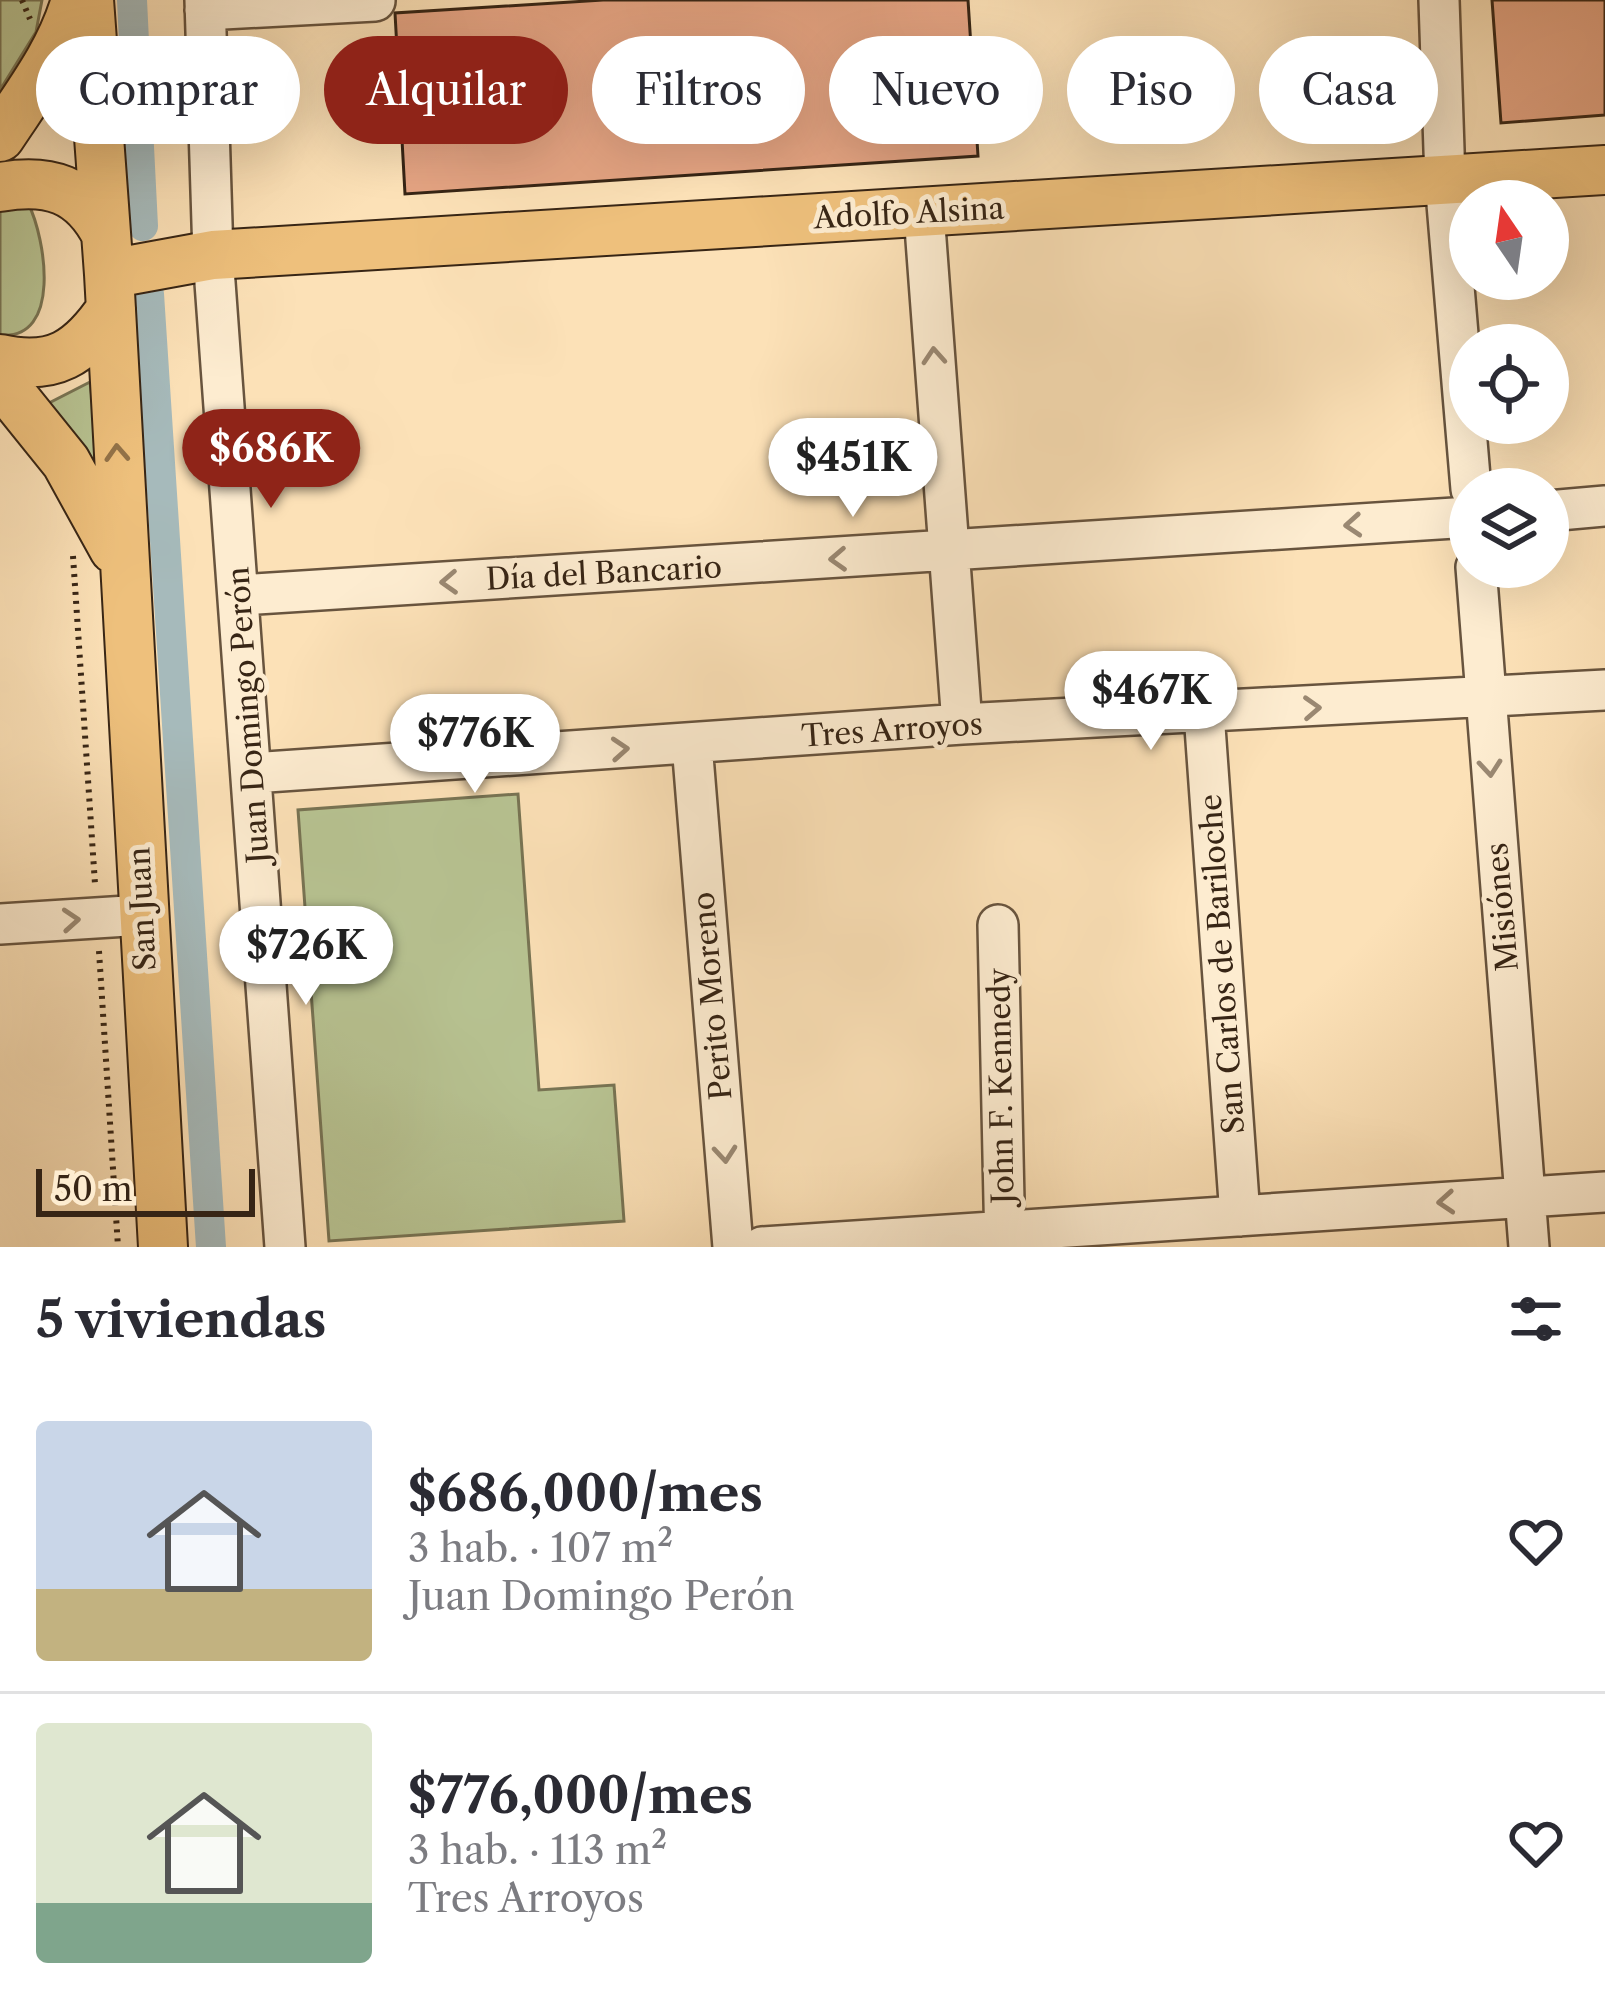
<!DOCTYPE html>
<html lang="es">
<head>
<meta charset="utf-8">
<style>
	body { margin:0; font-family:"Libre Caslon Text",serif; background:#f2f2f3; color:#2b2b33; height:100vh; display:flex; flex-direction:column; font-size:45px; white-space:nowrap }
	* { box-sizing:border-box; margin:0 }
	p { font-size:39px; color:#7c7c81 }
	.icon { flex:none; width:66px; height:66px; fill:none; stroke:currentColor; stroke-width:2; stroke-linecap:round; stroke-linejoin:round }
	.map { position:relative; height:1247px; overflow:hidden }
	.drawer { display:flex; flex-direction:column; background:#fff; flex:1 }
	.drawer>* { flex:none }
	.hud { position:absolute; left:36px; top:36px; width:1533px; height:108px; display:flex; gap:24px }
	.needle { width:78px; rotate:347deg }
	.buttons { position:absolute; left:1449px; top:180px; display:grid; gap:24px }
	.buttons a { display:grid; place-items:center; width:120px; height:120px; border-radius:50%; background:#fff; box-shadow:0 12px 48px #0002; font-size:60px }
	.scale { position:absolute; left:36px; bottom:30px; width:219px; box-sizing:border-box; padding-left:12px; border:6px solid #372515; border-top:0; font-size:33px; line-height:42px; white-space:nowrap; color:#372515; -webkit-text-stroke:9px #fdecd0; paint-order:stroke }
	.price { position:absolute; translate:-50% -102px; padding:0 27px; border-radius:42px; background:#fff; color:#222; font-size:39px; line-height:78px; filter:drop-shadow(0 3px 6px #0008) }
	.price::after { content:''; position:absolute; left:50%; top:72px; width:36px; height:27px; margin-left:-18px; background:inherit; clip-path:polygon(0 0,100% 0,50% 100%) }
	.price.active { background:#8f2418; color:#fff }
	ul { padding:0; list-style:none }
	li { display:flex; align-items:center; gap:36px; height:300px; padding:0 36px }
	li+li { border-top:3px solid #e1e1e2 }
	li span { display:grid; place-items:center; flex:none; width:336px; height:240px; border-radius:12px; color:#555 }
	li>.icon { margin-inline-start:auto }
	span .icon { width:144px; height:144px; fill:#fffc; stroke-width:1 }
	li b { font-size:51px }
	h2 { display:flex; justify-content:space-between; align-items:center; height:144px; padding:0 36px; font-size:51px }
	.tag { padding:0 42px; border-radius:54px; background:#fff; box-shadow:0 12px 48px #0002; font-size:42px; line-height:108px }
	.tag.active { background:#8f2418; color:#fff }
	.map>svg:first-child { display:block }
</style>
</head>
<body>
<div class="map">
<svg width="1605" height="1247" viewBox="0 0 1605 1247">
	<rect width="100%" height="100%" fill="#fce1b7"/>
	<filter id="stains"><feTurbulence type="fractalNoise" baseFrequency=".00167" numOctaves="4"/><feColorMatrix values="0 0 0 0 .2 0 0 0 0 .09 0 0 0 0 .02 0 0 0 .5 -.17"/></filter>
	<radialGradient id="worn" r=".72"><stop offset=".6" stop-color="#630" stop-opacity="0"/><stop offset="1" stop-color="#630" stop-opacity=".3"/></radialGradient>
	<path fill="#b8c493" stroke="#787454" stroke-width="3" d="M0 0H42L36 32 0 90Z
		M0 196 28 203C46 239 62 341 0 335Z
		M90 382 101 472 49 403Z
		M518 794 539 1090 614 1085 624 1221 329 1241 298 810Z"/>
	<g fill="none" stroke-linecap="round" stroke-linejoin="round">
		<path stroke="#a6babb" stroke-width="30" d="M132 0 137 103
			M138 127 143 226
			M149 294 211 1247"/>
	</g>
	<path fill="#e5a483" stroke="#372515" stroke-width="3" d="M603 0H968L978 156 405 194 395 13Z
		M1492 0H1605V115L1501 123Z"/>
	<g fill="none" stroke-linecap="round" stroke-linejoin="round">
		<defs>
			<path id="minor" d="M205 0 213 255 285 1247
				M1439 0 1445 180 1471 489
				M205 10 375 1
				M924 213 962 724
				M1548 511 1605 506
				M1476 567 1529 1247
				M240 595 1470 517
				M1204 713 1240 1216
				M692 744 733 1247
				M252 773 962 724 1605 690
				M0 924 143 915
				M998 925 1005 1247
				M762 1247 1605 1192"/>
			<path id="major" d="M89 0 109 274 163 1247
				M0 137C29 93 61 52 76 0
				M0 187C49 178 83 189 106 234
				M109 274 213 255 1605 170
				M0 359C54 371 81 353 111 309
				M0 380 66 462 114 549"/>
		</defs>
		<use href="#minor" stroke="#68543e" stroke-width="44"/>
		<use href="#major" stroke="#372515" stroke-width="52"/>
		<path stroke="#372515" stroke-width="6" stroke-dasharray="3 6" stroke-linecap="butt" d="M22 0 30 19
			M73 556 95 884
			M99 951 118 1247"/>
		<use href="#minor" stroke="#fdecd0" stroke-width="39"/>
		<use href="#major" stroke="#eec07c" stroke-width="48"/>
	</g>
	<defs><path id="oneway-chevron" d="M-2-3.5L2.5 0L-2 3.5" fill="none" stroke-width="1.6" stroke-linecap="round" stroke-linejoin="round" transform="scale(3)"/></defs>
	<g stroke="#9a8872">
		<use href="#oneway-chevron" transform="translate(934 356) rotate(-94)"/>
		<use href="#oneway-chevron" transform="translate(1353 525) rotate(176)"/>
		<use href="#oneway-chevron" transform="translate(838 559) rotate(177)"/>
		<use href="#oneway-chevron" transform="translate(449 582) rotate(177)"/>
		<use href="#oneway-chevron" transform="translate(1312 708) rotate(-3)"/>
		<use href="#oneway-chevron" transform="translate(620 749) rotate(-4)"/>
		<use href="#oneway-chevron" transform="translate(1490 768) rotate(85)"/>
		<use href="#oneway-chevron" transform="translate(71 920) rotate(-4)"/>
		<use href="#oneway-chevron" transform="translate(725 1154) rotate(85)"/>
		<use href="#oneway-chevron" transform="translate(1446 1202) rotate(176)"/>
	</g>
	<use stroke="#927248" href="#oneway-chevron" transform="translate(117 453) rotate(-93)"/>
	<g text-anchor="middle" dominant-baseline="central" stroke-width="10" stroke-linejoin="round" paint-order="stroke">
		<g font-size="30" fill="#372515" stroke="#fdecd0">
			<text transform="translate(909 213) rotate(-3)">Adolfo Alsina</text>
			<text transform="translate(604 573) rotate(-3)">Día del Bancario</text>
			<text transform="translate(248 715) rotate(-94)">Juan Domingo Perón</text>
			<text transform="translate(892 730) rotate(-4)">Tres Arroyos</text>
			<text transform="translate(1502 907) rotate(-95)">Misiónes</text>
			<text transform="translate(142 909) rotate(-93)">San Juan</text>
			<text transform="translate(1222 964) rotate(-94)">San Carlos de Bariloche</text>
			<text transform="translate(712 996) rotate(-95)">Perito Moreno</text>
			<text transform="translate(1001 1086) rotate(-91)">John F. Kennedy</text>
		</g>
	</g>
	<rect width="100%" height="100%" filter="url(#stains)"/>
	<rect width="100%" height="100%" fill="url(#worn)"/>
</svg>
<div class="buttons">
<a><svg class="needle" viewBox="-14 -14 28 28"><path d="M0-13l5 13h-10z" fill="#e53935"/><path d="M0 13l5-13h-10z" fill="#7c7c81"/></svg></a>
<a><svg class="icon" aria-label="locate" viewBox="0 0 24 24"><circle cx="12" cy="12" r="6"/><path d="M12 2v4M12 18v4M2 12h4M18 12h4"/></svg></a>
<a><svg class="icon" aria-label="layers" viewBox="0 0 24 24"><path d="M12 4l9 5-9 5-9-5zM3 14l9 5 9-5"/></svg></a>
</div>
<div class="scale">50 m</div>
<b class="price active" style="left:271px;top:511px">$686K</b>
<b class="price" style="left:853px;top:520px">$451K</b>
<b class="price" style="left:1151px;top:753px">$467K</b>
<b class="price" style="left:475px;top:796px">$776K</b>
<b class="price" style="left:306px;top:1008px">$726K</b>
<div class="hud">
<a class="tag">Comprar</a>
<a class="tag active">Alquilar</a>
<a class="tag">Filtros</a>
<a class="tag">Nuevo</a>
<a class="tag">Piso</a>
<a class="tag">Casa</a>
</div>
</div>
<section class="drawer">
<h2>5 viviendas<svg class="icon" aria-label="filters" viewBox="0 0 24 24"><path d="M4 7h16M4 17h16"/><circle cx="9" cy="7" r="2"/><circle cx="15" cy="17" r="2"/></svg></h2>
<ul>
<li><span style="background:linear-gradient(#c9d6e8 70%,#c2b280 0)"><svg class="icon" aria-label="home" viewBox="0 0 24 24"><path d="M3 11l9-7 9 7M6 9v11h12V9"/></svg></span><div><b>$686,000/mes</b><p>3 hab. · 107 m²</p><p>Juan Domingo Perón</p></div><svg class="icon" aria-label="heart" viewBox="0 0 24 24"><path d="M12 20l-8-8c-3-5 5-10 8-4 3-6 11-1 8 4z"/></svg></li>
<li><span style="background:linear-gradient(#dfe7d0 75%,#7fa58c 0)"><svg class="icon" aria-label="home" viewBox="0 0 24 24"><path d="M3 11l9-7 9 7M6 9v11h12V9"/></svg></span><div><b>$776,000/mes</b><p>3 hab. · 113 m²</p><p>Tres Arroyos</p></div><svg class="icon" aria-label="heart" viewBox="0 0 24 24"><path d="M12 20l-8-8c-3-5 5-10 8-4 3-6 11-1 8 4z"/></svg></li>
</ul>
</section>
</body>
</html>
